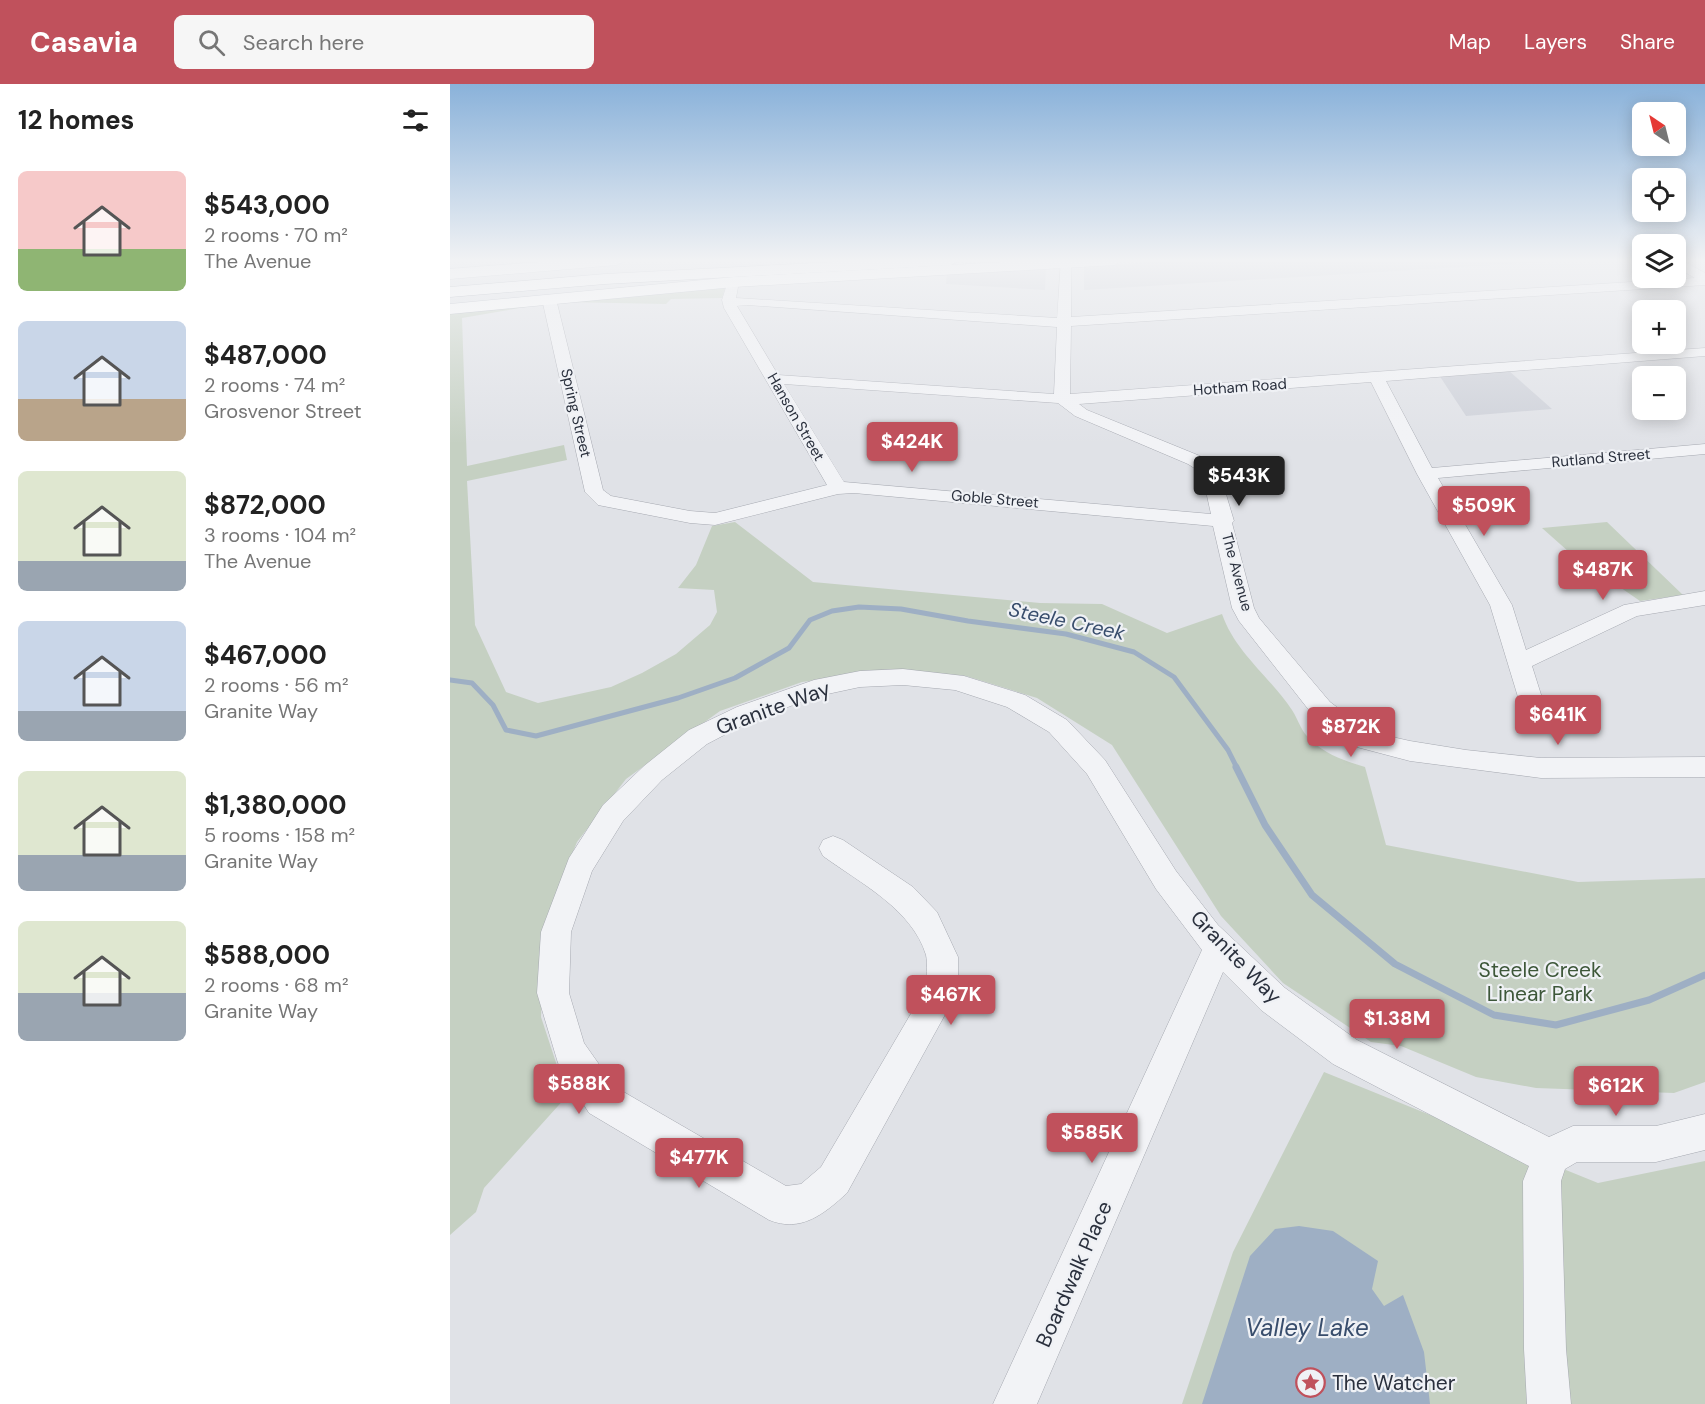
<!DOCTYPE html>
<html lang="en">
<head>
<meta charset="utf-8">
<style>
	body { margin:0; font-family:"DM Sans",sans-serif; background:#f6f6f6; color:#222; height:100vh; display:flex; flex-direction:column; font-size:22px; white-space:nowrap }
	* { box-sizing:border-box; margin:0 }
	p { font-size:20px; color:#767676 }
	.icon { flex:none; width:33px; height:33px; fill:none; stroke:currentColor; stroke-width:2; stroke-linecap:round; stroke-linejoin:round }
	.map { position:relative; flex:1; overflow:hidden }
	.details { display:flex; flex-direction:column; background:#fff; width:450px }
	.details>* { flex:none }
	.needle { width:39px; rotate:325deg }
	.controls { position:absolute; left:1182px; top:18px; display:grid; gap:12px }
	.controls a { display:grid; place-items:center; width:54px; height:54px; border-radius:9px; background:#fff; box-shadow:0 3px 15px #0003; font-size:30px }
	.price { position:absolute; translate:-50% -51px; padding:0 14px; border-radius:6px; background:#c0515c; color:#fff; font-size:20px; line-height:39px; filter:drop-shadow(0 2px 3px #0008) }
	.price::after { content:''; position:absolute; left:50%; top:36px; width:18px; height:14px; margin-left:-9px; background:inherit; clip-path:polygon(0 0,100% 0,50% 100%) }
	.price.current { background:#222; color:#fff }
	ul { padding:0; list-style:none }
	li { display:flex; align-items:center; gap:18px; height:150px; padding:0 18px }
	li span { display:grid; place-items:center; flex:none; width:168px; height:120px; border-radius:9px; color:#555 }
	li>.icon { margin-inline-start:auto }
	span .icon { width:72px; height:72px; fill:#fffc; stroke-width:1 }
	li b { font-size:26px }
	h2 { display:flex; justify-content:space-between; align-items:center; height:72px; padding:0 18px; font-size:26px }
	header { display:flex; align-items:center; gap:36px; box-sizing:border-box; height:84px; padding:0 30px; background:#c0515c; color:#fff }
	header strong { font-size:28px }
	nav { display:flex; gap:33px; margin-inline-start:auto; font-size:21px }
	.search { width:420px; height:54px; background:#f6f6f6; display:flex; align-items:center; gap:15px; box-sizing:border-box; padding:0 21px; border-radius:9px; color:#767676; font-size:22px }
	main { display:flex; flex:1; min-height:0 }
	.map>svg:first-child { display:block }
</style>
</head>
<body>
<header>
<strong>Casavia</strong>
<div class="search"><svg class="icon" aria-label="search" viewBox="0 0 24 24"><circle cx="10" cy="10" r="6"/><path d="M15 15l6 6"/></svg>Search here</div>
<nav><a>Map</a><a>Layers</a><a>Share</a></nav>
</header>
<main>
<section class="details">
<h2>12 homes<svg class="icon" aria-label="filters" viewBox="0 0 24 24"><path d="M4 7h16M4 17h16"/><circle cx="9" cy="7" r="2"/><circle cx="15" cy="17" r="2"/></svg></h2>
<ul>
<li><span style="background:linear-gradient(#f6c9c9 65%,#8fb573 0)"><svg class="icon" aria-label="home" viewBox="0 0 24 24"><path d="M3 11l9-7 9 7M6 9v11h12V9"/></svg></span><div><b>$543,000</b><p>2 rooms · 70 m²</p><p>The Avenue</p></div></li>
<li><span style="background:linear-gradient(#c9d6e8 65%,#b9a48a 0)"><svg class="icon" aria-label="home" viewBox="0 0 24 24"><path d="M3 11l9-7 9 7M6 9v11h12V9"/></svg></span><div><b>$487,000</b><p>2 rooms · 74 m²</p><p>Grosvenor Street</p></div></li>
<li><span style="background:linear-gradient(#dfe7d0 75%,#9aa5b1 0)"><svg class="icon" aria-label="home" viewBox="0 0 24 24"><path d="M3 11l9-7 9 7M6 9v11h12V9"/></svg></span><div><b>$872,000</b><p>3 rooms · 104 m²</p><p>The Avenue</p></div></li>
<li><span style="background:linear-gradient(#c9d6e8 75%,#9aa5b1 0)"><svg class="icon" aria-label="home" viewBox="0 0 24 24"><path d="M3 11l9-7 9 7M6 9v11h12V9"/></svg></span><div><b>$467,000</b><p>2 rooms · 56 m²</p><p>Granite Way</p></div></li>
<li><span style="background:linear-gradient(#dfe7d0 70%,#9aa5b1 0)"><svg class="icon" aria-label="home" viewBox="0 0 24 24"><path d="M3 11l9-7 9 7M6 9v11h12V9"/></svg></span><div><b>$1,380,000</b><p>5 rooms · 158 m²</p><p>Granite Way</p></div></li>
<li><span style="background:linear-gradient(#dfe7d0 60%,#9aa5b1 0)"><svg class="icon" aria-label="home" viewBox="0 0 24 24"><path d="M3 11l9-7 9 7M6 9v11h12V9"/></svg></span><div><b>$588,000</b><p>2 rooms · 68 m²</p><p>Granite Way</p></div></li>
</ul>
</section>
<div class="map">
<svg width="1255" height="1320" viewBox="0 0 1255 1320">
	<rect width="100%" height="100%" fill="#e0e2e7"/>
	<path fill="#ced1d9" d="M741 176H1126L634 206V182Z
		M596 182 595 206 496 200 497 188Z
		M1058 286 1102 325 1016 332 989 291Z"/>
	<path fill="#c5d0c2" d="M275 204 272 214 221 215 216 220 114 218Z
		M87 221 12 234 17 382 114 361 117 376 17 397 25 541 56 608 88 619 161 603 192 589 226 570 260 541 267 528 264 506 228 504 246 481 262 442 285 438 363 498 590 519 652 520 717 549 772 530C785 568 820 593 842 626 849 637 851 648 862 657 877 671 895 677 915 683L936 761 1128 798 1255 794V998L1224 1009 1086 1004 1026 993 951 962 921 958 833 899 771 832 662 661 587 614 516 592 438 586 352 598 270 627 176 695 127 758 95 837 91 933 117 1012 34 1104 26 1128 0 1151V229Z
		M1157 438 1233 511 1190 517 1119 468 1092 444Z
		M874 988 1148 1099 1255 1077V1320H732L783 1168Z"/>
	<path fill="#9eafc4" d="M849 1142 883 1147 928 1177 922 1205 934 1222 953 1211 974 1268 980 1320H752L800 1172 825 1145Z"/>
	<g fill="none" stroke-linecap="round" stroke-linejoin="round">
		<path stroke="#9eafc4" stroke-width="5" d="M0 596 22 599 43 621 56 646 86 652 228 614 285 594 339 564 360 536 382 527 409 523 451 525 518 537 616 550 684 568 724 593 778 666 787 684"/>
		<path stroke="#9eafc4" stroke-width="7" d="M786 683 815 741 862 811 945 880 1044 931 1106 941 1199 916 1255 891"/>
		<defs>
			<path id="minor" d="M611 176H619L621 178V233L1245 194 1226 183V176H1231L1255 189V201L621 242 620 310 1255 264V272L936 297 982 384 1255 360V370L988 394 1062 521 1076 566 1174 521 1255 507V521L1187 532 1082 582 1099 636 1096 642 1087 645 1078 642 1075 636 1040 521 967 390 921 298 629 320 637 326 750 372 769 387 784 437 782 439 804 524 809 534 880 618 920 648 960 657 1016 666 1091 674 1255 673V693L1091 694 960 677 903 662 862 630 789 537 782 524 763 442 404 409 388 410 265 441 240 439 148 421 135 408 92 215 94 212 99 211 106 215 153 406 161 412 240 427 265 429 377 401 274 224 272 216 277 200H287L288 203 286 214 607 234ZM297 221 607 243 604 310 328 291 287 222ZM334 300 608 319 625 332 738 380 752 389 761 430 394 398Z
				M453 585 514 592 575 611 617 636 655 676 726 787 768 841 835 904 907 956 1099 1053 1123 1042H1206L1255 1030V1066L1206 1078H1127L1115 1085 1111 1097 1116 1265 1121 1320H1077L1074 1265 1073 1097 1079 1082 883 980 811 926 773 888 587 1320H543L752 866 706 805 637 690 599 648 557 623 505 606 453 601 410 603 368 612 305 635 257 660 212 696 173 737 142 787 121 848 119 909 134 959 165 1003 336 1102 351 1100 371 1083 476 904C476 894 478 881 476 871 462 825 410 799 373 772L369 764 373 756 383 752 393 756 463 803 487 828 508 873V907L397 1109C374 1130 351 1149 319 1136L139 1029 108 979 87 909 91 848 119 774 153 721 194 682 239 646 287 623 364 596 410 587Z"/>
			<path id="major" d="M116 176H175L167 181 0 195V185Z
				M591 176H673L665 181 284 203 0 230V220L284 193Z"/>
			<path id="highway" d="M423 176H509L501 181 155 200 0 213V203L155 190Z"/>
		</defs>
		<use href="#minor" stroke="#a6a9b1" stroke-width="1"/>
		<use href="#major" stroke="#a0a6b2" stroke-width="1"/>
		<use href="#highway" stroke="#888f9c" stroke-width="1"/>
		<use href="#minor" fill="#f2f3f6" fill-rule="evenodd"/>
		<use href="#major" fill="#fff" fill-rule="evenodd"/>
		<use href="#highway" fill="#fff" fill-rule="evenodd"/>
	</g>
	<linearGradient id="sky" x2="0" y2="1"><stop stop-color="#8ab2da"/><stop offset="0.49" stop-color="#f1f2f4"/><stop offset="1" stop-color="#f1f2f4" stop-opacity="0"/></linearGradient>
	<rect width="1255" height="360" fill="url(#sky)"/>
	<defs>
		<symbol id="sight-ring" viewBox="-11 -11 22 22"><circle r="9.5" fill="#eff1f5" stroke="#c0515c" stroke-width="1.5"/><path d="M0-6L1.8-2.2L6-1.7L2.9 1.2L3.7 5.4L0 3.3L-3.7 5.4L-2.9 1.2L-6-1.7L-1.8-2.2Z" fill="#c0515c"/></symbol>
	</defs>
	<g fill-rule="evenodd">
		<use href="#sight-ring" x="844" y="1282" width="33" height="33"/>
	</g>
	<g text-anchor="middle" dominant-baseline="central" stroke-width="4.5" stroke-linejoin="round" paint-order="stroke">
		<g font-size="15" fill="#2a303d" stroke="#eff1f5">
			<text transform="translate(790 303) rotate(-4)">Hotham Road</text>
			<text transform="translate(126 329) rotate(77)">Spring Street</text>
			<text transform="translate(346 333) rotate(60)">Hanson Street</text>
			<text transform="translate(1151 374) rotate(-5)">Rutland Street</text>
			<text transform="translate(545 415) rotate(5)">Goble Street</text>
			<text transform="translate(787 488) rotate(75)">The Avenue</text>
		</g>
		<g font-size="20" font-style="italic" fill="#384d6c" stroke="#eff1f5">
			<text transform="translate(617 537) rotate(12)">Steele Creek</text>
		</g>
		<g font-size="21" fill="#2a303d" stroke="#eff1f5">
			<text transform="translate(323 624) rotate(-20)">Granite Way</text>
			<text transform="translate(786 873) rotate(46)">Granite Way</text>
			<text transform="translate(624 1190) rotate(-66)">Boardwalk Place</text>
		</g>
		<g font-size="21" fill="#3d5739" stroke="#eff1f5">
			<text x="1090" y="886">Steele Creek<tspan x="1090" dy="24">Linear Park</tspan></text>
		</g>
		<g font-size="21" fill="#2a303d" stroke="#eff1f5" text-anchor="start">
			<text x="882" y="1299">The Watcher</text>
		</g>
		<g font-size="24" font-style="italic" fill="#384d6c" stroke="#eff1f5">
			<text x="857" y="1243">Valley Lake</text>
		</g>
	</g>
</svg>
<div class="controls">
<a><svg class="needle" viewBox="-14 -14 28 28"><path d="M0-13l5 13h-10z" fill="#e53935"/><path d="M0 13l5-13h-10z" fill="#767676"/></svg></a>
<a><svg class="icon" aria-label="locate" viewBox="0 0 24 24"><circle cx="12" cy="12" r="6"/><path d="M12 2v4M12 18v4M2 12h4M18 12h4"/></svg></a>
<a><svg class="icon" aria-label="layers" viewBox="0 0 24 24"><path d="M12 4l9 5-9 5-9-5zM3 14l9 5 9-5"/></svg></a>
<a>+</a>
<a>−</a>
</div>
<b class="price" style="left:462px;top:389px">$424K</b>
<b class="price current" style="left:789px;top:423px">$543K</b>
<b class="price" style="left:1034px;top:453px">$509K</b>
<b class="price" style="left:1153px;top:517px">$487K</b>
<b class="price" style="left:1108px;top:662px">$641K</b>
<b class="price" style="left:901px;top:674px">$872K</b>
<b class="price" style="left:501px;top:942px">$467K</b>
<b class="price" style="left:947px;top:966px">$1.38M</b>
<b class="price" style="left:129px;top:1031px">$588K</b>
<b class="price" style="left:1166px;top:1033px">$612K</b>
<b class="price" style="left:642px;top:1080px">$585K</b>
<b class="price" style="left:249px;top:1105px">$477K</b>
</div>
</main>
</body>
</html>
